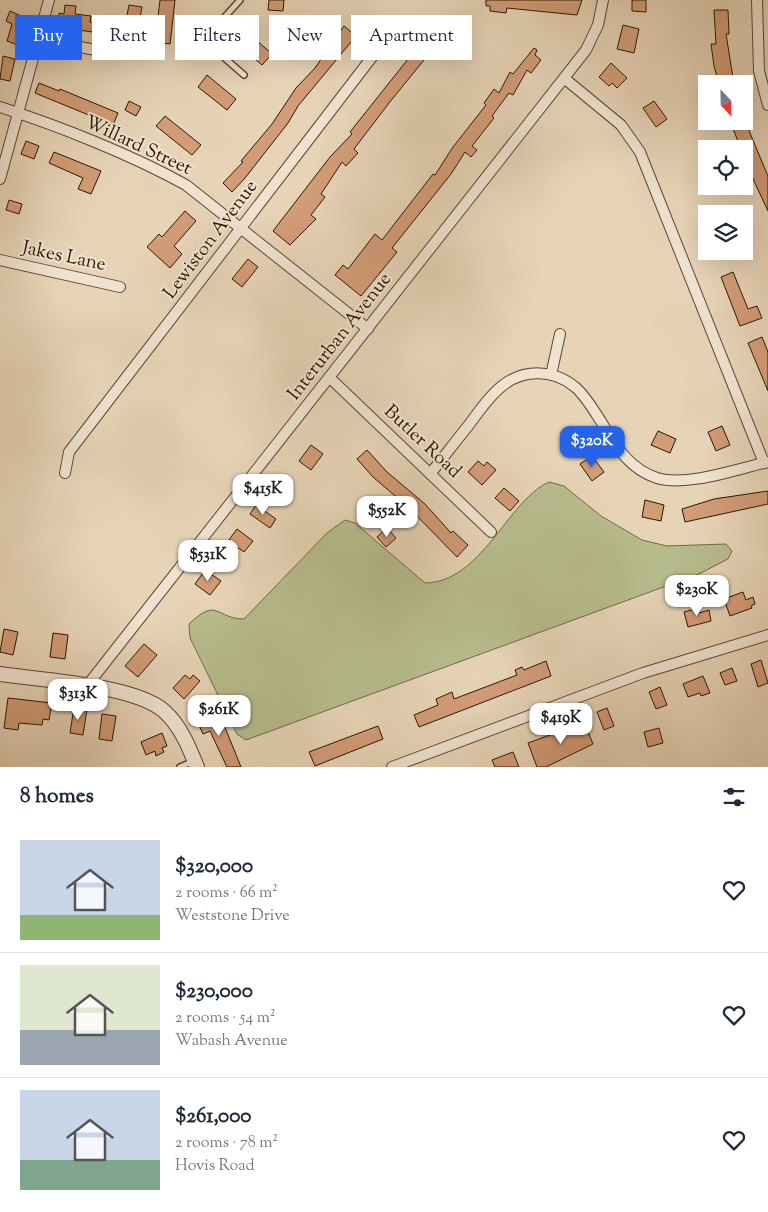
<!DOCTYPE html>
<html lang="en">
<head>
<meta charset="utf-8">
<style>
	body { margin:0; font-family:"Sorts Mill Goudy",serif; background:#f2f2f3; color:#1f2937; height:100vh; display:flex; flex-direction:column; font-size:19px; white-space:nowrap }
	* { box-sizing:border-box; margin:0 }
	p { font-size:16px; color:#747a83 }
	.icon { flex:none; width:28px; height:28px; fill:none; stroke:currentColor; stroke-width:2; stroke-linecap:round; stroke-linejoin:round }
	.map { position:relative; height:767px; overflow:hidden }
	.details { display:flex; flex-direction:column; background:#fff; flex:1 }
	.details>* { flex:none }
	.banner { position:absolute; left:15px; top:15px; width:500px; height:45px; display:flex; gap:10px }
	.needle { width:32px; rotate:158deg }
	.fabs { position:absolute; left:698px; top:75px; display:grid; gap:10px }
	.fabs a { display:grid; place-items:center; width:55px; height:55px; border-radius:0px; background:#fff; box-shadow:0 5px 20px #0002; font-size:25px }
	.price { position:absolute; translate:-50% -42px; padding:0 11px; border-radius:10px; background:#fff; color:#222; font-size:16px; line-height:32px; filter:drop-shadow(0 1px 2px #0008) }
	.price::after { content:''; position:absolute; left:50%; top:30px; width:15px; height:11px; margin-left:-8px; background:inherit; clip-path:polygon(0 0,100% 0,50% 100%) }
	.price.active { background:#2563eb; color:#fff }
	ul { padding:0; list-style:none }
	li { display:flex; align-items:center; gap:15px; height:125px; padding:0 20px }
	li+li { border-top:1px solid #e0e1e3 }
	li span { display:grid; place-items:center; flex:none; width:140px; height:100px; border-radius:0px; color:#555 }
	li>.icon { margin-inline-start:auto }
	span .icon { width:60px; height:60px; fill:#fffc; stroke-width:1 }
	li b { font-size:21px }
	h2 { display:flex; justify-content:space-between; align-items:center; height:60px; padding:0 20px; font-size:21px }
	.pill { padding:0 18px; border-radius:0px; background:#fff; box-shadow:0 5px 20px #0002; font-size:18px; line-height:45px }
	.pill.active { background:#2563eb; color:#fff }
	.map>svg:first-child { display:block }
</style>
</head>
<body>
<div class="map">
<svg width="768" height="767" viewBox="0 0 768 767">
	<rect width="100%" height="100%" fill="#e7d4b7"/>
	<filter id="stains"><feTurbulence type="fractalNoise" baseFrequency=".004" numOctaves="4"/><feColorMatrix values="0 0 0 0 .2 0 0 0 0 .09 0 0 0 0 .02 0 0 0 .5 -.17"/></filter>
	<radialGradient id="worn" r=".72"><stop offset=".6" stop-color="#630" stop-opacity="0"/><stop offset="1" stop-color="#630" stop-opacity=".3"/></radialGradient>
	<path fill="#b7bc8d" stroke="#726a46" d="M549 482 564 486 601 516 642 540 667 546 726 544 732 551 728 559 699 574 246 740 237 734 190 638 189 624C218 596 216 619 244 619L327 533 345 520 355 523 425 583C482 582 507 501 549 482Z"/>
	<path fill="#d29c77" stroke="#2d1700" d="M160 0H175L170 44 155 42Z
		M269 0H284L283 11 268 10Z
		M486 0H582L577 15 507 8 506 13 490 11V6H486Z
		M632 0H646V12L632 11Z
		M65 5 76 6 75 14 91 16 90 22 115 25 114 35 57 27 59 13 64 14Z
		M129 5 142 7 137 33 124 31Z
		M714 10H728L729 34H726L734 84H719L714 66 711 44H716Z
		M10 11 28 19 18 45 7 41 12 24 6 21Z
		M238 24 272 54 262 65 228 36Z
		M623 25 639 29 634 53 617 49Z
		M344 26 356 36 298 106 288 123 245 178 232 192 223 183 243 162 241 161 272 124 296 88 315 68Z
		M428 34 440 39 433 57 428 55 389 103 354 149 358 153 346 166 342 162 321 194 325 197 311 215 316 219 290 245 273 231 330 157 352 134 350 132 412 54 417 58Z
		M534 48 537 50 535 55 541 60 531 73 527 70 513 95 509 93 492 116 494 118 472 146 477 150 471 157 465 152 451 174 392 248 397 252 361 296 335 275 343 265 348 269 375 234 382 240 433 174 435 175 453 147 486 105 484 103 494 89 499 93 510 72 513 74Z
		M3 56 15 59 10 81 0 79Z
		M611 63 627 78 617 88 612 83 609 86 599 77Z
		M207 75 236 99 227 110 198 87Z
		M39 83 59 91 60 89 118 113 113 125 35 93Z
		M129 101 141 107 136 116 125 110Z
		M654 101 667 119 656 127 643 108Z
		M165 116 201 145 192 155 156 126Z
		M730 121H745L765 169 768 176V211L747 166 744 149H741Z
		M26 141 39 146 34 159 21 154Z
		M54 152 101 171 91 194 78 189 83 178 49 163Z
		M9 200 22 204 19 214 6 210Z
		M185 211 196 221 174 246 182 254 170 268 147 247 159 234 162 237Z
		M248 259 258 267 242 287 232 279Z
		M733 272 748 309 757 306 762 318 740 326 721 277Z
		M762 337 768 352V391L748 343Z
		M722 426 730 445 716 451 708 432Z
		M658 431 676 439 670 453 651 445Z
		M311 445 323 454 311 470 299 461Z
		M367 450 387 472 425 504 451 533 453 531 468 545 457 557 415 514 412 518 397 505 401 501 373 477 357 459Z
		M592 456 604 472 592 481 580 464Z
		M478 461 484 466 487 462 496 470 482 485 468 472Z
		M504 488 519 501 510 511 495 498Z
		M768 491V504L685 522 682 509 714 499Z
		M645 500 664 505 661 521 642 517Z
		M256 505 276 519 270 528 250 514Z
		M387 528 396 538 386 547 377 537Z
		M237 529 253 541 244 552 228 541Z
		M205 570 221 581 210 595 195 584Z
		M743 592 746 600 753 597 755 604 751 606 752 608 730 616 724 599Z
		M698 608 699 613 709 610 711 621 688 627 684 612Z
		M4 629 18 632 13 655 0 652Z
		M53 633 68 635 65 659 50 657Z
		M144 644 157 655 138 677 125 666Z
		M761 660 768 683 758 687 751 664Z
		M546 661 551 676 419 727 414 715 438 705 436 699 452 692 454 699 517 675 515 670 522 667 524 670Z
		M732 668 737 681 725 685 720 673Z
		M185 675 190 679 193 675 200 681 184 699 173 688Z
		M703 676 710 693 701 696 700 693 688 697 683 684Z
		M660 687 667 705 656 709 649 692Z
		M8 698 52 703 49 720 43 719 42 725 19 723 18 730 4 728Z
		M74 707 87 709 83 735 70 733Z
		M607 708 614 726 604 730 597 712Z
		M218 709 224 725 241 767H227L210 731 203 734 196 718Z
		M102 714 116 716 112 741 99 739Z
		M583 719 593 744 546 767H537L528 743 572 727 570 724Z
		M378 726 383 739 315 766 309 752Z
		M659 728 663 743 648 747 644 732Z
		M162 733 167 746 162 748 164 752 156 756 155 751 146 755 141 742Z
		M513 752 519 767H495L492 760Z"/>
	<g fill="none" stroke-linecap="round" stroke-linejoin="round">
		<defs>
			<path id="service" d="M240 0 204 40 244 75
				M190 19 219 24
				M180 767 194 761"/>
			<path id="minor" d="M757 0 759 71 768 105
				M38 39 106 52
				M564 78 621 125 640 152 764 463
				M0 107C59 126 132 155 186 185L368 329
				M0 179 49 0
				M0 260 120 287
				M551 375 560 334
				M330 378 491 532
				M65 473 69 452 392 31
				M430 474C443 458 455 442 468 426 478 413 488 397 502 386 523 369 554 369 575 387 586 396 594 411 602 423 616 446 629 469 657 478 687 487 737 469 768 462
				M86 687 586 50 598 25 603 0
				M392 767 643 673 768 635"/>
			<path id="tertiary" d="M0 674C41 680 134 685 164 711 180 725 189 747 197 767"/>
		</defs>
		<use href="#service" stroke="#5c462e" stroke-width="8"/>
		<use href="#minor" stroke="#5c462e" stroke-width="12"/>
		<use href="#tertiary" stroke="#5c462e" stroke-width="16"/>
		<use href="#service" stroke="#efe3d0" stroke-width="5"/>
		<use href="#minor" stroke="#efe3d0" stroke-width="10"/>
		<use href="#tertiary" stroke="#efe3d0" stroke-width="14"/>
	</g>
	<g text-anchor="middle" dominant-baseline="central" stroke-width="4" stroke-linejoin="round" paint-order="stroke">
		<g font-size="19" fill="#2d1700" stroke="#efe3d0">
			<text transform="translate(138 146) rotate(25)">Willard Street</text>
			<text transform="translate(211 240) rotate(-53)">Lewiston Avenue</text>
			<text transform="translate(64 257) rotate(12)">Jakes Lane</text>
			<text transform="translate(340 337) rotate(-52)">Interurban Avenue</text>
			<text transform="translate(422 442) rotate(43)">Butler Road</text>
		</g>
	</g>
	<rect width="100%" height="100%" filter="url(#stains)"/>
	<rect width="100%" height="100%" fill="url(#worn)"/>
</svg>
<div class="fabs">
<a><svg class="needle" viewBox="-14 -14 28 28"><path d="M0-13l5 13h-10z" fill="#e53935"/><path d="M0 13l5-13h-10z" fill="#747a83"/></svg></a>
<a><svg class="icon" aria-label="locate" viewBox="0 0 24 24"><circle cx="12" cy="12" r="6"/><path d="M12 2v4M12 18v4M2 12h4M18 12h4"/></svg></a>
<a><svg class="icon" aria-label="layers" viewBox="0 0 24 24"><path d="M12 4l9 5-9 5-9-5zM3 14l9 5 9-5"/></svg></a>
</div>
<b class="price active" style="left:592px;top:468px">$320K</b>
<b class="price" style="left:263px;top:516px">$415K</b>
<b class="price" style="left:387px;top:538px">$552K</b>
<b class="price" style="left:208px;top:582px">$531K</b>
<b class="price" style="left:697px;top:617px">$230K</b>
<b class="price" style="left:78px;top:721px">$313K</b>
<b class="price" style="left:219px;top:737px">$261K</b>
<b class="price" style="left:561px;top:745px">$419K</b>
<div class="banner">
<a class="pill active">Buy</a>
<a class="pill">Rent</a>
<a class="pill">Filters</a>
<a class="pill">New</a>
<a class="pill">Apartment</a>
</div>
</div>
<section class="details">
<h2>8 homes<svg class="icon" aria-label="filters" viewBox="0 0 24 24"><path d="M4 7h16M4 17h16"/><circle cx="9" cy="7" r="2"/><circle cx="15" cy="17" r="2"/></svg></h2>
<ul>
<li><span style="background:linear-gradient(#c9d6e8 75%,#8fb573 0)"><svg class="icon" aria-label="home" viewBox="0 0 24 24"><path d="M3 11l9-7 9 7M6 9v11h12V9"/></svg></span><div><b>$320,000</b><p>2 rooms · 66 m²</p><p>Weststone Drive</p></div><svg class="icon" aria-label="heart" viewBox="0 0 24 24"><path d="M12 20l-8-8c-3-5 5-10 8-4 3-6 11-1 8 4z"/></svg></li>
<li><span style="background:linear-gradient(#dfe7d0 65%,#9aa5b1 0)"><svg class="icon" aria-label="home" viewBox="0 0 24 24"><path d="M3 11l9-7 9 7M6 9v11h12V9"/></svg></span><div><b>$230,000</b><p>2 rooms · 54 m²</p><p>Wabash Avenue</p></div><svg class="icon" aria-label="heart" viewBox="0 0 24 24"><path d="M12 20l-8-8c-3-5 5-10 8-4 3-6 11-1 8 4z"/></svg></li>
<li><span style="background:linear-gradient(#c9d6e8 70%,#7fa58c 0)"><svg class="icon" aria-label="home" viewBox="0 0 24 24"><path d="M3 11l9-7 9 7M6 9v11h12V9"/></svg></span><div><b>$261,000</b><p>2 rooms · 78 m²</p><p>Hovis Road</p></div><svg class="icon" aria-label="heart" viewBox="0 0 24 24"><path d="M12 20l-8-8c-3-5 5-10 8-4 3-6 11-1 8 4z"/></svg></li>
</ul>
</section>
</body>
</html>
